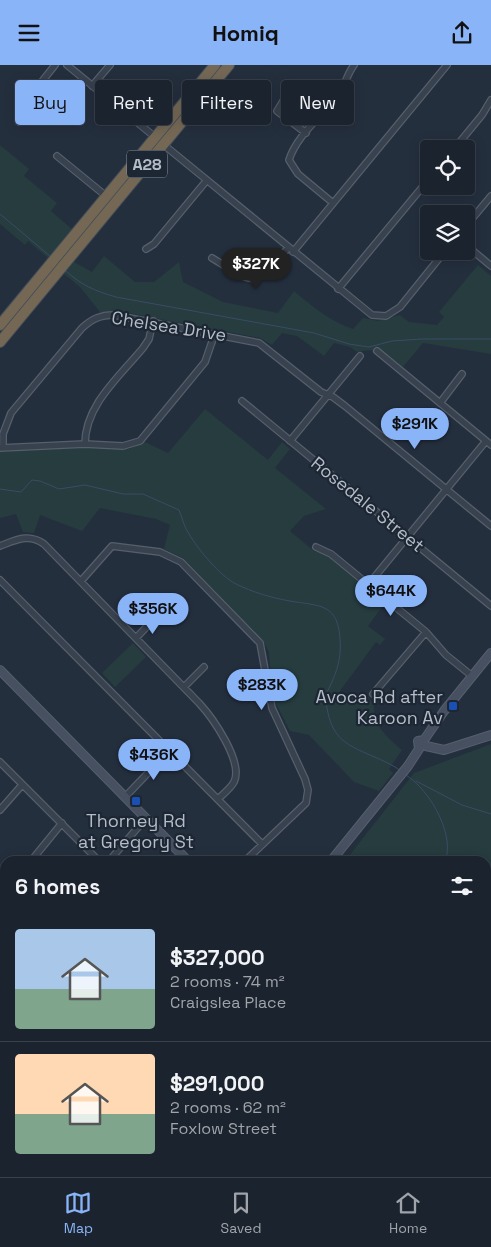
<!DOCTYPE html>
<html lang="en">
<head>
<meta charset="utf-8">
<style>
	body { margin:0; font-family:"Space Grotesk",sans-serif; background:#282f3a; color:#f1f3f6; height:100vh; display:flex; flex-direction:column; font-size:19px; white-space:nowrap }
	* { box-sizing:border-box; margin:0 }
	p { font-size:16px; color:#a0a4aa }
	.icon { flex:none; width:28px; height:28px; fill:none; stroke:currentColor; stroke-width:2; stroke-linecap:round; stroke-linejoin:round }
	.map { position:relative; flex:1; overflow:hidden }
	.details { position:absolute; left:0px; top:791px; width:491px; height:321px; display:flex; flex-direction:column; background:#1b232e; border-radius:15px 15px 0 0; box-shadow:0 2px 12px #0003,0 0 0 1px #39404a }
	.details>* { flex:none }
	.banner { position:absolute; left:15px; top:15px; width:461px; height:45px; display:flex; gap:10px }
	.tools { position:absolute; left:420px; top:75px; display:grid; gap:10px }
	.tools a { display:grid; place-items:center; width:55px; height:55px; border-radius:5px; background:#1b232e; box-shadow:0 2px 12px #0003,0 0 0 1px #39404a; font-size:25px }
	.price { position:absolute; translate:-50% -42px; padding:0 11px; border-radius:18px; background:#8ab4f8; color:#111; font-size:16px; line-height:32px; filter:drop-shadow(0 1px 2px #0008) }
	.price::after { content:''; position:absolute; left:50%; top:30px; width:15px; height:11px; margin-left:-8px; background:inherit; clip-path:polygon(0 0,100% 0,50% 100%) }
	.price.on { background:#222; color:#fff }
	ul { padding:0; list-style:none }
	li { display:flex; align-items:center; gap:15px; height:125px; padding:0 15px }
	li+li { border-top:1px solid #39404a }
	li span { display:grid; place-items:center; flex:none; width:140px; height:100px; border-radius:5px; color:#555 }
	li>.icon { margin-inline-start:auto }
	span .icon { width:60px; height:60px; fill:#fffc; stroke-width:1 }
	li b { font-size:21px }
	h2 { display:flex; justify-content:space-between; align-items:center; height:60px; padding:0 15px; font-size:21px }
	.chip { padding:0 18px; border-radius:5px; background:#1b232e; box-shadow:0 2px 12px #0003,0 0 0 1px #39404a; font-size:18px; line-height:45px }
	.chip.on { background:#8ab4f8; color:#111 }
	header { display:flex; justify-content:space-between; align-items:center; height:65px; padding:0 15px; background:#8ab4f8; color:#111; font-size:22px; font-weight:700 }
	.dock { display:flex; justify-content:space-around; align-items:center; height:70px; border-top:1px solid #39404a; background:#1b232e; font-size:14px; color:#a0a4aa }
	.dock a { display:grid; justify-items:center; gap:2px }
	.dock .on { color:#8ab4f8 }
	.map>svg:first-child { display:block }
</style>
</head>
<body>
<header><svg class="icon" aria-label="menu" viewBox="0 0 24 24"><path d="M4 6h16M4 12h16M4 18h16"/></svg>Homiq<svg class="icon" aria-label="share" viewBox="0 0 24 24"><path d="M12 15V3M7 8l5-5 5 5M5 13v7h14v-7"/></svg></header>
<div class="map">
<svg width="491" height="1112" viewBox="0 0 491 1112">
	<rect width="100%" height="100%" fill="#242f3e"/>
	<path fill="#263c3f" d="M0 80 29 104 24 111 57 138 51 146 72 164 48 193 28 176 25 180 0 159Z
		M104 191 135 217H154L179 197 183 217 223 237 278 248 294 226C313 242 330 256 353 264L363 253 378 256 400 250 409 257 437 260 444 252 439 247 478 200 491 211V289L423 278 403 302C385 288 382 282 357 287L350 282 334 278 324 291 297 271 282 268 272 280 260 273 123 247H100L80 222 64 209 74 197 92 207Z
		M205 344 268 395 282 377 290 384 275 403 326 444 304 451 290 466 314 486 324 488 385 538 368 561 385 574 380 580 376 577 337 630 365 633 374 638C372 660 387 672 402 685L389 704 393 708 379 726 354 717 309 670 290 666 272 631 269 587 263 576 183 493 164 484 170 460 156 454 100 443 82 466 40 450 34 468 23 467 16 449 0 453V387L95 382 129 384 145 377 168 388Z
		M133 578 146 592 115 622 102 608Z
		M491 679V1016L486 1022V796H345L414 708Z
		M0 806H5V837L0 841Z
		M330 1108H417L413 1112H330Z"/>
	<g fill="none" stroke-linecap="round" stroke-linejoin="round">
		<path stroke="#394c67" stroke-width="1" d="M0 149 50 191
			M66 206C81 220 95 226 116 232L314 268 349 279 369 282 392 276 421 274H491
			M0 424 21 427 32 415 40 416 59 424 85 420 123 429H143L179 445C182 452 184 462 189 469 198 484 220 511 236 519 252 527 272 533 290 536 319 541 338 538 340 574 342 596 335 612 325 631 327 644 329 659 337 669 349 686 383 692 401 706
			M406 710C426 723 444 752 447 776 448 782 447 790 446 796
			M416 716 462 740 491 749
			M358 1112 359 1108"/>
		<defs>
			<path id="street" d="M67 0 155 72
				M92 21 110 0
				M288 28 277 46 306 68
				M19 57 36 24 55 0
				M164 80 372 250 386 251 400 242 445 186
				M454 84 482 50 491 35
				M57 91 106 131
				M333 138 298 109 289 95C297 70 322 51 338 30 345 21 347 9 354 0
				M466 161 491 131
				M466 180 491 201
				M146 184 154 179 207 115
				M293 187 447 0
				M212 193C256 220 254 224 288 183
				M338 224 429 114
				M377 286 491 380
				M242 336 491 541
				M440 338 462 309
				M290 376 360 291
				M85 379C85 340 120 311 143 283L149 274 153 256
				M0 383 85 379 123 381 140 376 205 297 215 268
				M3 383V369L11 348 82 263C92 254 100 250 114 250L259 278 321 327 333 332 345 341 491 461
				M0 481C16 475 29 468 44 479L199 638C212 652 244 697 234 717 231 723 223 729 218 734
				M316 482 331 489 426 567 446 590 472 611
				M0 515 262 779
				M81 516 112 481 160 487 181 497 260 578 272 643 305 714 308 725 306 738 245 796
				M368 520 486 376
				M136 573 156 552
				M184 622 204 602
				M373 629 426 567
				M0 697 99 796
				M125 732 169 686
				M0 745 22 720
				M31 796 62 758
				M109 796 146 753
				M0 863 5 868
				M0 1104 5 1098
				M464 1108 469 1112
				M178 1112 197 1108
				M417 1112 421 1108"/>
			<path id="secondary" d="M0 605 188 796
				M426 681 444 685 491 670
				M331 796 408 701 419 684 418 676 424 675 444 646 491 588
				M0 1032 5 1037
				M75 1108 81 1112"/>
			<path id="highway" d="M0 260 215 0
				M0 277 229 0"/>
		</defs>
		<use href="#street" stroke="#565f6c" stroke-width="8"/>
		<use href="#secondary" stroke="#565f6c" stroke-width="10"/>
		<use href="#highway" stroke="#434c59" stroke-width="12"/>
		<use href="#street" stroke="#38414e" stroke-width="5.5"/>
		<use href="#secondary" stroke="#465061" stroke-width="8"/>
		<use href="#highway" stroke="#746855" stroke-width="10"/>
	</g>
	<g fill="#1a4fb4" stroke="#1d2633" stroke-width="2">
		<rect x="448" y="636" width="10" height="10" rx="2.5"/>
		<rect x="131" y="731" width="10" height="10" rx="2.5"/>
	</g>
	<g text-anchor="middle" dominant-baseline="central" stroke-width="4.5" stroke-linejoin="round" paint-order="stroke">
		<rect fill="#1d2633" stroke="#878f9c" stroke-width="1" x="127" y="85.5" width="40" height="27" rx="4"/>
		<g font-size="16" font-weight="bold" fill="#b4bcc9">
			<text x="147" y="99">A28</text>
		</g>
		<g font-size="18" fill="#b4bcc9" stroke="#1d2633">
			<text transform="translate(169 261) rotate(9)">Chelsea Drive</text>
			<text transform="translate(368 439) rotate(39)">Rosedale Street</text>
		</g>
		<g font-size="18" fill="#b4bcc9" stroke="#1d2633" text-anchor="end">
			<text x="443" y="631">Avoca Rd after<tspan x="443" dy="21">Karoon Av</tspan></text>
			<text x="136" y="755" text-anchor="middle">Thorney Rd<tspan x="136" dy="21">at Gregory St</tspan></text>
		</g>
	</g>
</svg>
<div class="tools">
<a><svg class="icon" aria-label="locate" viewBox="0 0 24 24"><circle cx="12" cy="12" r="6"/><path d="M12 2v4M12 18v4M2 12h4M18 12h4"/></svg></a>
<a><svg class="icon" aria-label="layers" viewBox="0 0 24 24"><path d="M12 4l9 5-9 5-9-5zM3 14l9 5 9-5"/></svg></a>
</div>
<b class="price on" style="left:256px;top:225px">$327K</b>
<b class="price" style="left:415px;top:385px">$291K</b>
<b class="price" style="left:391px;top:552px">$644K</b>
<b class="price" style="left:153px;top:570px">$356K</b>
<b class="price" style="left:262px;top:646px">$283K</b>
<b class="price" style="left:154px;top:716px">$436K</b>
<div class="banner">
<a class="chip on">Buy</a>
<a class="chip">Rent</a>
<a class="chip">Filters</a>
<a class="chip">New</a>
</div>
<section class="details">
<h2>6 homes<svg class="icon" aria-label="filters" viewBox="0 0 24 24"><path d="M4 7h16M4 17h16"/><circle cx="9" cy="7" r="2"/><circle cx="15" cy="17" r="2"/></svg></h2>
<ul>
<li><span style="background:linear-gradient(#a9c7e8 60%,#7fa58c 0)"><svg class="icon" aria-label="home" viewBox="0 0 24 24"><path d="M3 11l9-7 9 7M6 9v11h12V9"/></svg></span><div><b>$327,000</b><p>2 rooms · 74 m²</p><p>Craigslea Place</p></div></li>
<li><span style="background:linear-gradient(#ffd9b3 60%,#7fa58c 0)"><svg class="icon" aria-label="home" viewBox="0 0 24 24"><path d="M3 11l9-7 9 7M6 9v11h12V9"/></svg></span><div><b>$291,000</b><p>2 rooms · 62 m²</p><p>Foxlow Street</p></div></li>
</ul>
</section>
</div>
<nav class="dock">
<a class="on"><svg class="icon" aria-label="map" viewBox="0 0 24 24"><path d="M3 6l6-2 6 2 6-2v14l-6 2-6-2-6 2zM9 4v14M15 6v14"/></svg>Map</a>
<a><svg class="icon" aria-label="saved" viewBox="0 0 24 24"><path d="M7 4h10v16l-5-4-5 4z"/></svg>Saved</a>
<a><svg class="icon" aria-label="home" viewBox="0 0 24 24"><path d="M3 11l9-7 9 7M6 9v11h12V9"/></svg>Home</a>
</nav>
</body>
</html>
